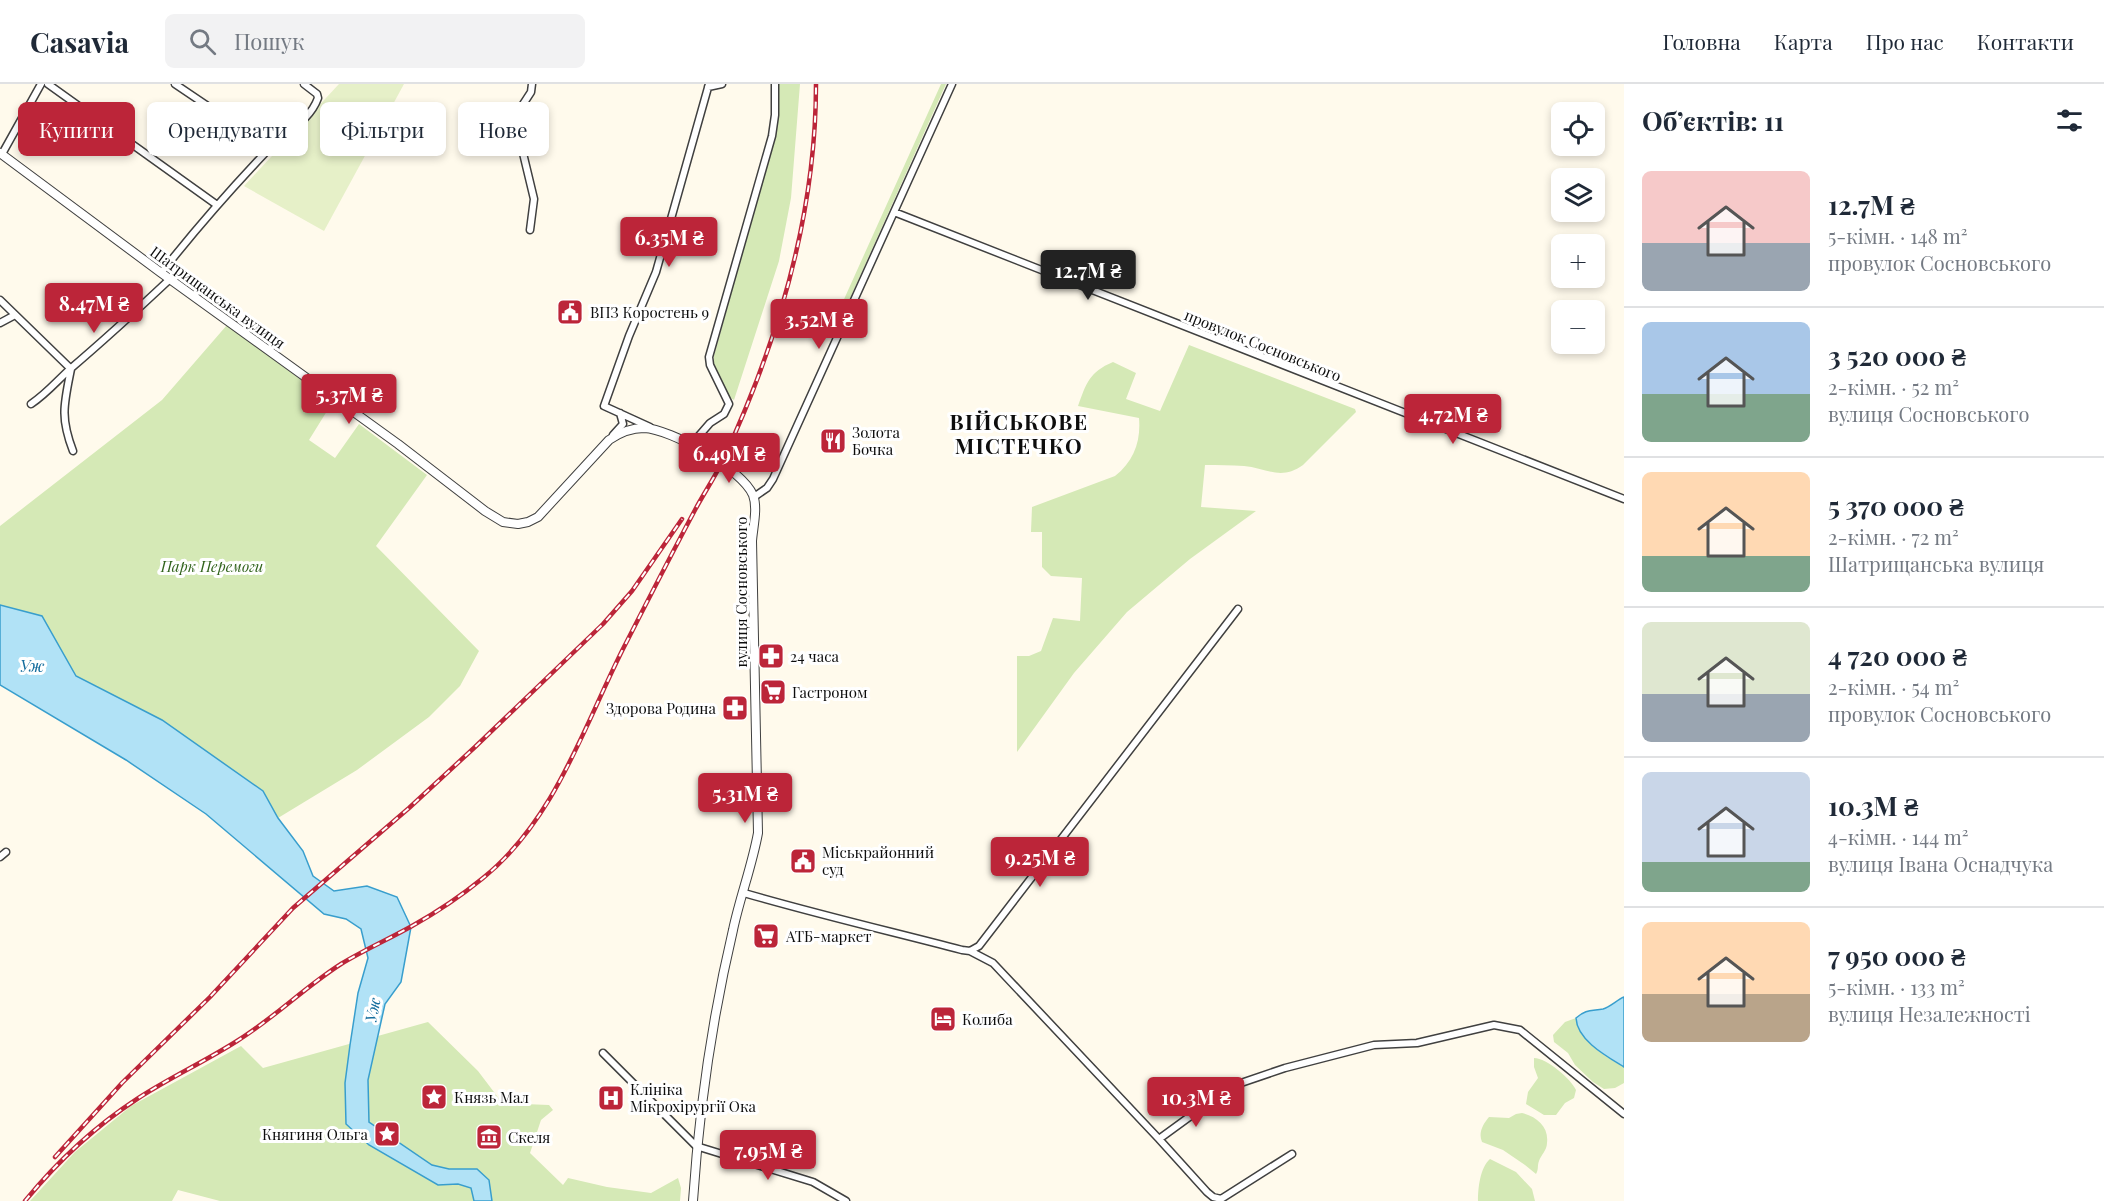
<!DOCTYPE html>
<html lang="uk">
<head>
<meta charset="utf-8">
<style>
	body { margin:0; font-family:"Playfair Display",serif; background:#f2f2f3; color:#1f2937; height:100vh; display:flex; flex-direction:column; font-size:22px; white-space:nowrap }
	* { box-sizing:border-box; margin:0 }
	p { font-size:20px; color:#747a83 }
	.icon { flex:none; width:33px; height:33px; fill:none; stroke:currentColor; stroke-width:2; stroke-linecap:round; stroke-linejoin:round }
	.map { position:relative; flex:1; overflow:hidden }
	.panel { display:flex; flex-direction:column; background:#fff; width:480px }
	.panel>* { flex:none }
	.guide { position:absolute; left:18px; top:18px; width:570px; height:54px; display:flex; gap:12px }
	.buttons { position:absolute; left:1551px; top:18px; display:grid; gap:12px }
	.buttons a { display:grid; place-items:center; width:54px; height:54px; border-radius:9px; background:#fff; box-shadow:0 3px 9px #0003; font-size:30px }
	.price { position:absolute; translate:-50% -51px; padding:0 14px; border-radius:6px; background:#bc2539; color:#fff; font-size:20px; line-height:39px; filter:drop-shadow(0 2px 3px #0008) }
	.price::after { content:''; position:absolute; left:50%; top:36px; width:18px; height:14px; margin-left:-9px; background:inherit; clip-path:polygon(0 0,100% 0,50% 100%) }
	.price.active { background:#222; color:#fff }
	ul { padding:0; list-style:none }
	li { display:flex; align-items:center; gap:18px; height:150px; padding:0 18px }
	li+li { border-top:2px solid #e0e1e3 }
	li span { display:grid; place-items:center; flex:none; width:168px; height:120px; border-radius:9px; color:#555 }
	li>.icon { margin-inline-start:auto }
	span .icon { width:72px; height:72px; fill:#fffc; stroke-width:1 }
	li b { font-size:26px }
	h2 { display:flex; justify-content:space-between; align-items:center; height:72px; padding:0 18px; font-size:26px }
	.chip { padding:0 21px; border-radius:9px; background:#fff; box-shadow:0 3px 9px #0003; font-size:21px; line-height:54px }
	.chip.active { background:#bc2539; color:#fff }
	header { display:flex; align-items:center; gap:36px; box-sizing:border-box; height:84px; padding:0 30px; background:#fff; border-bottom:2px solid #e0e1e3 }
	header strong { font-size:28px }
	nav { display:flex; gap:33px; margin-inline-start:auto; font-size:21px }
	.search { width:420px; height:54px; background:#f2f2f3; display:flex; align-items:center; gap:15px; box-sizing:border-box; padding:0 21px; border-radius:9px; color:#747a83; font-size:22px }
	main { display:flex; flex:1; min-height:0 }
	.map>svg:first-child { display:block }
</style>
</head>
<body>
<header>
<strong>Casavia</strong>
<div class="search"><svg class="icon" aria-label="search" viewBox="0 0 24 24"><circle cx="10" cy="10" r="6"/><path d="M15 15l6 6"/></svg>Пошук</div>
<nav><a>Головна</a><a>Карта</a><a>Про нас</a><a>Контакти</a></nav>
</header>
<main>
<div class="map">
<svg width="1624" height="1117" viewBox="0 0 1624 1117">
	<rect width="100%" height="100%" fill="#fffaec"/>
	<path fill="#d5e9b6" d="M775 0H800L791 114 779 177 734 316C720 308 713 287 714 272L775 50 778 33Z
		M941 0H946L843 230 841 233H836Z
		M227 241 332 319 309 356 335 374 359 340 427 391 376 462 479 567 460 602 429 633 357 686 278 734 263 707 162 636 76 592 42 532 0 521V442L162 316Z
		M1189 261 1355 325 1356 328 1303 381C1281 397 1266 384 1244 382 1231 381 1218 381 1205 381L1201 423 1256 427 1190 475 1127 528 1074 589 1017 668V572H1029L1041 567 1053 534 1080 537 1082 494 1051 492 1042 483V448H1031L1032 423 1115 392C1134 377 1141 357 1139 334L1078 322C1086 300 1089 288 1113 278L1136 289 1126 315 1160 327Z
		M1576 934C1577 956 1606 973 1624 983V999L1615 1004 1604 1005 1593 998 1575 981 1568 969 1554 958 1553 951 1565 938Z
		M428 938 478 987 500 1016 524 1020 549 1021 553 1026 541 1036 530 1069 563 1101 568 1094 607 1103 651 1109 678 1094 681 1104 680 1117H220L178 1106 172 1117H30L75 1068 131 1022 241 962 263 984Z
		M1534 974C1547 974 1571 995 1576 1006L1574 1014 1565 1019 1556 1031H1544L1526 1020 1528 1008 1538 994 1534 983Z
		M1522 1029C1537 1033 1549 1043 1547 1059 1547 1066 1541 1071 1539 1077 1537 1082 1539 1085 1536 1090L1525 1081 1503 1066 1482 1058C1478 1049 1483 1040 1489 1033L1509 1034 1516 1030Z
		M1490 1075 1516 1088 1532 1105 1535 1117H1478C1478 1104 1480 1084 1490 1075Z"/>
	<path fill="#e6f0c8" d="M339 0H404L324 147 244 102Z"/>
	<path fill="#b1e2f6" stroke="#389ecd" stroke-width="1.5" d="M0 521 42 532 76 592 162 636 263 707 278 734 303 767 313 792 334 807 367 802 397 813 411 843 401 898 385 920 368 996 369 1038 432 1081 449 1085H477L489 1096 492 1117H474L471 1104 458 1100 438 1101 369 1061 346 1040 345 999 350 961 358 909 368 874 361 845 346 835 324 830 206 730 126 676 0 601Z
		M1624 913V983C1606 972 1577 956 1576 934 1586 925 1591 927 1603 925 1610 923 1617 916 1624 913Z"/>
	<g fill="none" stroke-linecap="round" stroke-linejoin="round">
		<defs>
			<path id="minor" d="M48 0 217 121
				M175 0 270 64
				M708 3 722 0
				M2 70 41 0
				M894 128 1624 415
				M530 146 534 115 516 40 518 28 531 8 532 0
				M161 189C195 146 230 106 267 67 283 49 309 39 318 14L317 10 304 0
				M0 216 71 285C64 320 60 333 73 367
				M0 239 15 231
				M31 320C46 310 56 298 69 286 103 257 137 226 170 195
				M650 343 604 322 629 252 656 188 709 0
				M613 351 623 340 620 329
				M690 362 710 339 724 330 729 320 710 281 709 273 772 52 775 31V0
				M754 413 767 404 773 395 952 0
				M0 773 6 768
				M744 809C816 830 889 847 962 866L970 867 979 862 1238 525
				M970 867 993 879 1159 1055 1218 1012 1241 999 1285 984 1374 961 1417 959 1494 941 1520 946 1624 1030
				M603 969 696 1062 813 1098 846 1117
				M1159 1055 1207 1108 1213 1113 1221 1115 1292 1070"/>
			<path id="tertiary" d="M0 69 160 188 398 360 485 427 503 438 518 440 528 438 538 433 609 356C619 349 631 344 644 344 671 345 742 385 753 411 758 424 753 443 752 457L758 749C752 782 740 813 733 846 712 935 699 1026 693 1117"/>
		</defs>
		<use href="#minor" stroke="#404040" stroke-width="9"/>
		<use href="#tertiary" stroke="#404040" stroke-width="10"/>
		<use href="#minor" stroke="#fff" stroke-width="6"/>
		<use href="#tertiary" stroke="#fff" stroke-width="8"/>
		<defs>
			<path id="rail" d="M55 1073 122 999 210 913 293 824 409 724 475 663 603 540 632 507 682 435
				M25 1117C57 1078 94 1043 137 1015 169 994 204 978 237 957 274 934 305 903 341 880 364 866 389 855 412 842 437 828 461 812 483 794 556 735 584 641 625 561 648 516 671 471 695 426 704 409 715 393 723 376 778 258 816 131 816 0"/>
		</defs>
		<use href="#rail" stroke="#bc2539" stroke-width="4.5"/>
		<use href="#rail" stroke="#fff" stroke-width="2" stroke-dasharray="7" stroke-linecap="butt"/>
	</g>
	<defs>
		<symbol id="civic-square" viewBox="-11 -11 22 22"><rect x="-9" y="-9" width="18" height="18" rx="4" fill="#bc2539" stroke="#fff"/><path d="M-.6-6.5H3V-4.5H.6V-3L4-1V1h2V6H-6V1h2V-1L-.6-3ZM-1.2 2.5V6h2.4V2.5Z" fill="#fff"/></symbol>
		<symbol id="restaurant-square" viewBox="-11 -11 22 22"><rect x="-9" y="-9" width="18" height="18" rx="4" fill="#bc2539" stroke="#fff"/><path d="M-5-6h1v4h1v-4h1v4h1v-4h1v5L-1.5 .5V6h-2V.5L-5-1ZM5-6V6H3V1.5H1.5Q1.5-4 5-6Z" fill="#fff"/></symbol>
		<symbol id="pharmacy-square" viewBox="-11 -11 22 22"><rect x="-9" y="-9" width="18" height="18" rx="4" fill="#bc2539" stroke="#fff"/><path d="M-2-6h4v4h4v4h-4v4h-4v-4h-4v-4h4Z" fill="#fff"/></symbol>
		<symbol id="supermarket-square" viewBox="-11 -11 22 22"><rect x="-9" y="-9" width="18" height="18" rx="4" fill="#bc2539" stroke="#fff"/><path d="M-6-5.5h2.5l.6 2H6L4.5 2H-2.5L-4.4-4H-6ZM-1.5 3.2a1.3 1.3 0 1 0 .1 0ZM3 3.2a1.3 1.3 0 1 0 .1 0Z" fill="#fff"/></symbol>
		<symbol id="hotel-square" viewBox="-11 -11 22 22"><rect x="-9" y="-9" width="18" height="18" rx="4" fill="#bc2539" stroke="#fff"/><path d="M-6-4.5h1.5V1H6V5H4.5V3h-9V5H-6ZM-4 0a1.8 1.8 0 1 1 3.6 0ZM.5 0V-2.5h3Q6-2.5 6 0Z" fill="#fff"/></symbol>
		<symbol id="sight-square" viewBox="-11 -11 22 22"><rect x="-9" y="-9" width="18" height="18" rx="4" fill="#bc2539" stroke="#fff"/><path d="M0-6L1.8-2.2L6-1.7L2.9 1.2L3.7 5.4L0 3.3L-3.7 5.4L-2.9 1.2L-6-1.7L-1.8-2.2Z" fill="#fff"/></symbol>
		<symbol id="hospital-square" viewBox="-11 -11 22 22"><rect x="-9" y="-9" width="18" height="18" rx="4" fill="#bc2539" stroke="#fff"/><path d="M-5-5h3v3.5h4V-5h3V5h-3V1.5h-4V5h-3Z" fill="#fff"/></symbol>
		<symbol id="museum-square" viewBox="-11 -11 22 22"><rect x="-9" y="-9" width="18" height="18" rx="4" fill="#bc2539" stroke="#fff"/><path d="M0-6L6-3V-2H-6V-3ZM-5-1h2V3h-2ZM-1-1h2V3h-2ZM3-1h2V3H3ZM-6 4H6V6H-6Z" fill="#fff"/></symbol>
	</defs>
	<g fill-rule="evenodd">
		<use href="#civic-square" x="555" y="213" width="30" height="30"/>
		<use href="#restaurant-square" x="818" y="342" width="30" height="30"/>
		<use href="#pharmacy-square" x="756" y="557" width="30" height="30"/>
		<use href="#supermarket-square" x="758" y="593" width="30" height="30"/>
		<use href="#pharmacy-square" x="720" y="609" width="30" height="30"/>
		<use href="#civic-square" x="788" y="762" width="30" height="30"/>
		<use href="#supermarket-square" x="751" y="837" width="30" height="30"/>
		<use href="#hotel-square" x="928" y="920" width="30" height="30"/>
		<use href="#sight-square" x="419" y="998" width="30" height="30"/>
		<use href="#hospital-square" x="596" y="999" width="30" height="30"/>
		<use href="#sight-square" x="372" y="1035" width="30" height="30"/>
		<use href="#museum-square" x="474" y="1038" width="30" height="30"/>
	</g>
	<g text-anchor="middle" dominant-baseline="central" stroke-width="6" stroke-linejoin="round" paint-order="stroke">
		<g font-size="15" fill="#0d0d0d" stroke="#fff">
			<text transform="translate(218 213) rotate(36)">Шатрищанська вулиця</text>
			<text transform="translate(1263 261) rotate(22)">провулок Сосновського</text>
			<text transform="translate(741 508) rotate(-90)">вулиця Сосновського</text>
		</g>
		<g font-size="15" fill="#0d0d0d" stroke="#fff" text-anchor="start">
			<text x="590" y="228">ВПЗ Коростень 9</text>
			<text x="852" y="348">Золота<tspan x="852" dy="17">Бочка</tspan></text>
			<text x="790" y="572">24 часа</text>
			<text x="792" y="608">Гастроном</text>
			<text x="716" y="624" text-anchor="end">Здорова Родина</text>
			<text x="822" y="768">Міськрайонний<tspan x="822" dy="17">суд</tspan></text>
			<text x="786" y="852">АТБ-маркет</text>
			<text x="962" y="935">Колиба</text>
			<text x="630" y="1005">Клініка<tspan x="630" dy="17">Мікрохірургії Ока</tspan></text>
			<text x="454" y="1013">Князь Мал</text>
			<text x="368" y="1050" text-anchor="end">Княгиня Ольга</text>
			<text x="508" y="1053">Скеля</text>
		</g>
		<g font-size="15" font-style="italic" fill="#32641d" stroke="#fff">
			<text x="212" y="482">Парк Перемоги</text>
		</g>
		<g font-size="16" font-style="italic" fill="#166e9e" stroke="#fff">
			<text x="32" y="581">Уж</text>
			<text transform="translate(372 926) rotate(-80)">Уж</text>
		</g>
		<g font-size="21" font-weight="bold" letter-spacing="1.5" fill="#0d0d0d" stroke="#fff">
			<text x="1019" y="337">ВІЙСЬКОВЕ<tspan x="1019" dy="24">МІСТЕЧКО</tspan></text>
		</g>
	</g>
</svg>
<div class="buttons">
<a><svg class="icon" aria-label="locate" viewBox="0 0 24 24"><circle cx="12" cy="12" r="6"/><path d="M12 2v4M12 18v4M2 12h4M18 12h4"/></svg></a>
<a><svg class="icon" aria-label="layers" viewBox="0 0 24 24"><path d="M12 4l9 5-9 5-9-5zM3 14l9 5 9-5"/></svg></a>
<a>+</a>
<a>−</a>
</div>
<b class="price" style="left:669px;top:184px">6.35M ₴</b>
<b class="price active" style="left:1088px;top:217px">12.7M ₴</b>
<b class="price" style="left:94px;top:250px">8.47M ₴</b>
<b class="price" style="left:819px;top:266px">3.52M ₴</b>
<b class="price" style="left:349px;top:341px">5.37M ₴</b>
<b class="price" style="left:1453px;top:361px">4.72M ₴</b>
<b class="price" style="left:729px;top:400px">6.49M ₴</b>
<b class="price" style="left:745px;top:740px">5.31M ₴</b>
<b class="price" style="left:1040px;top:804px">9.25M ₴</b>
<b class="price" style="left:1196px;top:1044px">10.3M ₴</b>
<b class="price" style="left:768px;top:1097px">7.95M ₴</b>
<div class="guide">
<a class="chip active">Купити</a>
<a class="chip">Орендувати</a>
<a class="chip">Фільтри</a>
<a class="chip">Нове</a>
</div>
</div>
<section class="panel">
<h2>Об’єктів: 11<svg class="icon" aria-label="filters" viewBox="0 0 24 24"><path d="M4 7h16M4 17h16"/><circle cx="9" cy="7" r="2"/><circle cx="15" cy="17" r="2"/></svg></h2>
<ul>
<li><span style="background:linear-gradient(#f6c9c9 60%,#9aa5b1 0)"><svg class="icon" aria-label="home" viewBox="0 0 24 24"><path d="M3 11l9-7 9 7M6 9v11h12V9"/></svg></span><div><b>12.7M ₴</b><p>5-кімн. · 148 m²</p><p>провулок Сосновського</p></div></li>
<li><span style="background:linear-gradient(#a9c7e8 60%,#7fa58c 0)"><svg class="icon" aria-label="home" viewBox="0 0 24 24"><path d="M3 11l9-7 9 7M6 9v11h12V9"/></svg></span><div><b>3 520 000 ₴</b><p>2-кімн. · 52 m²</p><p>вулиця Сосновського</p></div></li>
<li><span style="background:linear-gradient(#ffd9b3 70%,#7fa58c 0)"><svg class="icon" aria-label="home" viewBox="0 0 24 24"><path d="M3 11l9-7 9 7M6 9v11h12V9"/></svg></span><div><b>5 370 000 ₴</b><p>2-кімн. · 72 m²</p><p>Шатрищанська вулиця</p></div></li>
<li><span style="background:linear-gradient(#dfe7d0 60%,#9aa5b1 0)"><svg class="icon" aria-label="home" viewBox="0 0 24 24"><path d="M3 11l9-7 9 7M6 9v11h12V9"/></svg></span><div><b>4 720 000 ₴</b><p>2-кімн. · 54 m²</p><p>провулок Сосновського</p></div></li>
<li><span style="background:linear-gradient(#c9d6e8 75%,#7fa58c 0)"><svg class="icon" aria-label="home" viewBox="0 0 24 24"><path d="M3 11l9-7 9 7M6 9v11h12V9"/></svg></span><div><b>10.3M ₴</b><p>4-кімн. · 144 m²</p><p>вулиця Івана Оснадчука</p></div></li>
<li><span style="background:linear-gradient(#ffd9b3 60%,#b9a48a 0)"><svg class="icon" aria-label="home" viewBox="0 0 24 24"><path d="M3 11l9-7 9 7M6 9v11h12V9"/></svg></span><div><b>7 950 000 ₴</b><p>5-кімн. · 133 m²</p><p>вулиця Незалежності</p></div></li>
</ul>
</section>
</main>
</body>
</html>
